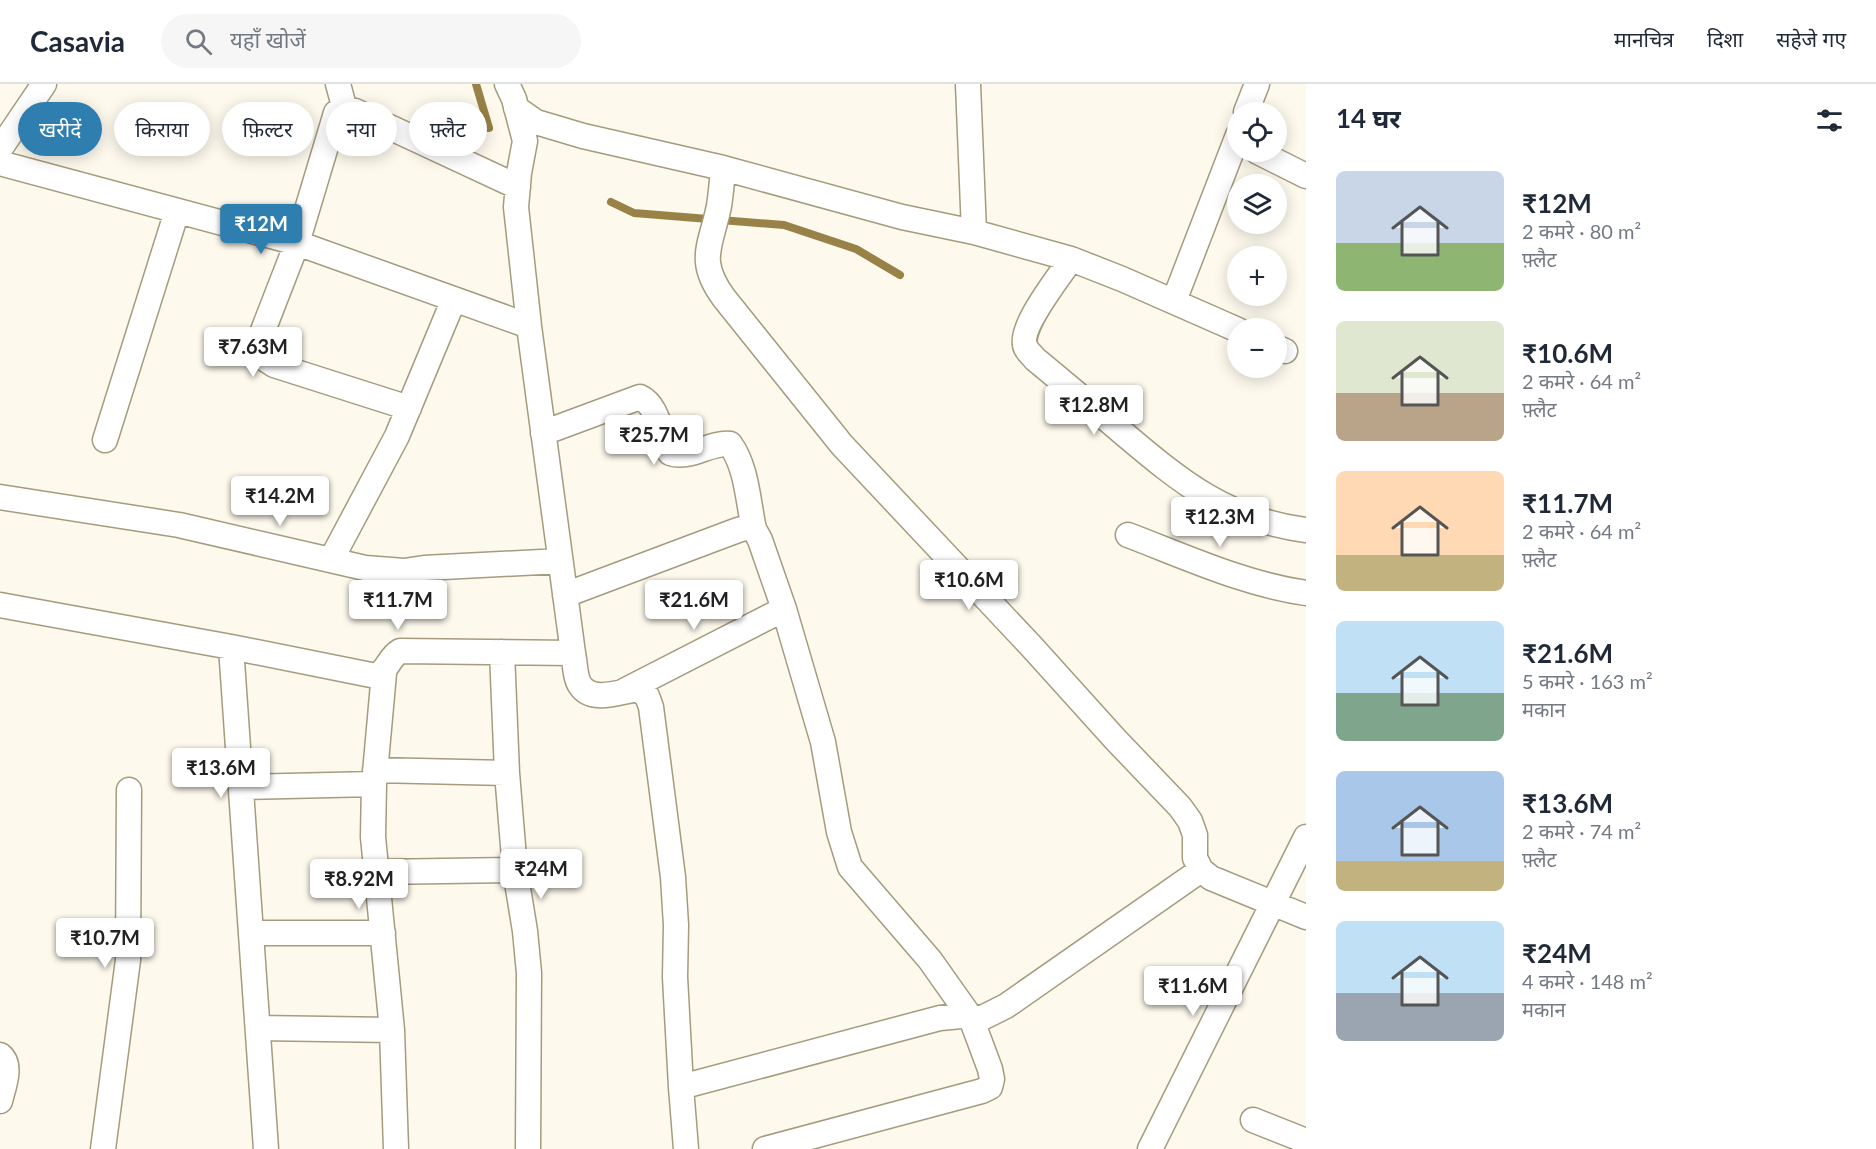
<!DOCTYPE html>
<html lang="hi">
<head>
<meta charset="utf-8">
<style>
	body { margin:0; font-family:Lato,"Noto Sans Devanagari",sans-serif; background:#f6f6f7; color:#1f2937; height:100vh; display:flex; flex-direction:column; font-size:22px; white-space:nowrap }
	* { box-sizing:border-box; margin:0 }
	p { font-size:20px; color:#747a83 }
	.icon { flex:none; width:33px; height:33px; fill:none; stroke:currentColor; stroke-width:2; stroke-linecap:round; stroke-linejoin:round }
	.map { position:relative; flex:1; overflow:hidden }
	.panel { display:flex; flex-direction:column; background:#fff; width:570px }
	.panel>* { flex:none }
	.banner { position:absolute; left:18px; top:18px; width:570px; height:54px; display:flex; gap:12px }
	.tools { position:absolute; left:1227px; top:18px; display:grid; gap:12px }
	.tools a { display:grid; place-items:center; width:60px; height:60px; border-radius:50%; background:#fff; box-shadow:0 3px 15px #0003; font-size:30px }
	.price { position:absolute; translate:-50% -51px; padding:0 14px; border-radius:6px; background:#fff; color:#222; font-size:20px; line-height:39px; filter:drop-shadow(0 2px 3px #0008) }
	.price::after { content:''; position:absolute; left:50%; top:36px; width:18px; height:14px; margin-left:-9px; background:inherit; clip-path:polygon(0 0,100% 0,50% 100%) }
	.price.active { background:#2f7eb0; color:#fff }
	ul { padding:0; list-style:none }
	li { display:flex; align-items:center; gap:18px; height:150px; padding:0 30px }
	li span { display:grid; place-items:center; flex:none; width:168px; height:120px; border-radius:9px; color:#555 }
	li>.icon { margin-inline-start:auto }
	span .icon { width:72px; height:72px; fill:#fffc; stroke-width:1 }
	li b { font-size:26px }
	h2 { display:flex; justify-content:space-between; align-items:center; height:72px; padding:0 30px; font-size:26px }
	.tag { padding:0 21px; border-radius:27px; background:#fff; box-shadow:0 3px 15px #0003; font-size:21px; line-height:54px }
	.tag.active { background:#2f7eb0; color:#fff }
	header { display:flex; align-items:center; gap:36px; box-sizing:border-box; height:84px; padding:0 30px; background:#fff; border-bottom:2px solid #e0e1e3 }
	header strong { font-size:28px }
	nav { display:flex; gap:33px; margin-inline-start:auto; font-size:21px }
	.search { width:420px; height:54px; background:#f6f6f7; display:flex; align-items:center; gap:15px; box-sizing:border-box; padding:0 21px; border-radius:33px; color:#747a83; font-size:22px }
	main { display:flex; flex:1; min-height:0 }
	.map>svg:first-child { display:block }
</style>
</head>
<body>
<header>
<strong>Casavia</strong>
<div class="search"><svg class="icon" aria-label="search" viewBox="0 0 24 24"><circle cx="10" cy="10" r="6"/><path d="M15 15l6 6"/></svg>यहाँ खोजें</div>
<nav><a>मानचित्र</a><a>दिशा</a><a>सहेजे गए</a></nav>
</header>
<main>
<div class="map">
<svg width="1306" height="1065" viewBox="0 0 1306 1065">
	<rect width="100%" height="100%" fill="#fef9ed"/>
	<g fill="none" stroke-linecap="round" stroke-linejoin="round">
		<path stroke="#988247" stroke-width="8" d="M476 0 489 44
			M611 118 634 129 784 141 856 165 900 191"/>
		<defs>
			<path id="street" d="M338 0 345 26
				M507 0 514 15 525 57 519 89 516 123 529 242 573 569C575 578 575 594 580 601 592 620 621 607 638 605L647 612 651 623 673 793 676 841 675 893 681 1003 686 1065
				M968 0 974 148
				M516 24 536 38 583 52 723 84C722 97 721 110 719 122 711 162 696 176 724 214L842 361 1032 563 1115 655 1180 723 1190 737 1195 751V774L1201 786 1211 794 1306 833
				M1246 28 1257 0
				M0 65 44 0
				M1258 68 1306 92
				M0 79 297 159 529 242
				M723 84 902 133 974 148 1071 175 1122 195 1238 246
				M1071 175C1060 192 1016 246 1026 264 1028 268 1033 272 1035 275 1064 299 1094 324 1123 349 1181 398 1227 436 1306 446
				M1174 217 1238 51
				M1276 263 1285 267
				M409 324 274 281 257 270V262L297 159 336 29 345 26 355 27 518 103
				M543 349 640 313C659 322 660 352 670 369 691 376 709 358 730 360 747 383 748 418 754 445
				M105 356 177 127
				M0 413 179 441 365 484 404 487 424 484 560 477
				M1128 451C1186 473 1244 500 1306 509
				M331 476 397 352 454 215
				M565 511 738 446 745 444 754 445 760 456 784 525 823 658 839 748 850 783 930 876 971 934 990 985 992 995 990 1003 982 1007 765 1065
				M0 521 231 563 266 1065
				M231 563 376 592C388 587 388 574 400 567L573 569
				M502 568 507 689 515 786 525 847 529 889 528 1065
				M384 589 374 700 373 753 392 946 396 1065
				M624 607 784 525
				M375 686 507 689
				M241 703 374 700
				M377 788 515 786
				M251 849H383
				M258 944 392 946
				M0 971C13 981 3 1004 0 1017
				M681 1003 940 934 961 932 982 934 1006 922 1201 786
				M1253 1036 1306 1057
				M103 1065 128 876 129 706
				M1150 1065 1306 753"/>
		</defs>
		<use href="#street" stroke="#a59b7e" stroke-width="27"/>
		<use href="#street" stroke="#fff" stroke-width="24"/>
	</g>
</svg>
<div class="tools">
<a><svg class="icon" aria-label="locate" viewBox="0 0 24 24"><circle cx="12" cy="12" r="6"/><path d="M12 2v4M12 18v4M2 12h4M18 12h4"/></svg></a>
<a><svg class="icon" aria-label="layers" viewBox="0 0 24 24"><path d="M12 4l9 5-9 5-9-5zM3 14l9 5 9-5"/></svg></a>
<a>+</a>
<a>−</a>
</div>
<b class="price active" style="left:261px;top:171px">₹12M</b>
<b class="price" style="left:253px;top:294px">₹7.63M</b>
<b class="price" style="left:1094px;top:352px">₹12.8M</b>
<b class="price" style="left:654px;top:382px">₹25.7M</b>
<b class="price" style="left:280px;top:443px">₹14.2M</b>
<b class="price" style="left:1220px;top:464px">₹12.3M</b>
<b class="price" style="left:969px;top:527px">₹10.6M</b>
<b class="price" style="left:398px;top:547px">₹11.7M</b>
<b class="price" style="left:694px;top:547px">₹21.6M</b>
<b class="price" style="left:221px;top:715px">₹13.6M</b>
<b class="price" style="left:541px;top:816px">₹24M</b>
<b class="price" style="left:359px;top:826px">₹8.92M</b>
<b class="price" style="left:105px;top:885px">₹10.7M</b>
<b class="price" style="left:1193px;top:933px">₹11.6M</b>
<div class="banner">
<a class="tag active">खरीदें</a>
<a class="tag">किराया</a>
<a class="tag">फ़िल्टर</a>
<a class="tag">नया</a>
<a class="tag">फ़्लैट</a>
</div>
</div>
<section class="panel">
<h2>14 घर<svg class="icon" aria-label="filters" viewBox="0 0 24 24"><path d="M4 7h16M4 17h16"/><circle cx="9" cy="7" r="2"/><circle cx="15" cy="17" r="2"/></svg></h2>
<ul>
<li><span style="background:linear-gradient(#c9d6e8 60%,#8fb573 0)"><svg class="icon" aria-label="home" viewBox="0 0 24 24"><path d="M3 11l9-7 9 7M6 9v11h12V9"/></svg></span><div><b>₹12M</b><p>2 कमरे · 80 m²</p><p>फ़्लैट</p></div></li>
<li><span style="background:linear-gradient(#dfe7d0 60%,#b9a48a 0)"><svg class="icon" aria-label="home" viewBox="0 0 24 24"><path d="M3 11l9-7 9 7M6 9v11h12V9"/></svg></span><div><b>₹10.6M</b><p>2 कमरे · 64 m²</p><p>फ़्लैट</p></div></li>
<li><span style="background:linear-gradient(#ffd9b3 70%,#c2b280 0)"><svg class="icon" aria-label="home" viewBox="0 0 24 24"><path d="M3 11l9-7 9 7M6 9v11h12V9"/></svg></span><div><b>₹11.7M</b><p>2 कमरे · 64 m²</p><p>फ़्लैट</p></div></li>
<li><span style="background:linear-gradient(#bfe0f5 60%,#7fa58c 0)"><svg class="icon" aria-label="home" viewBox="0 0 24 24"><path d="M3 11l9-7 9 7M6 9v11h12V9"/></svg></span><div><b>₹21.6M</b><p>5 कमरे · 163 m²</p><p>मकान</p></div></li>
<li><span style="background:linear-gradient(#a9c7e8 75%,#c2b280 0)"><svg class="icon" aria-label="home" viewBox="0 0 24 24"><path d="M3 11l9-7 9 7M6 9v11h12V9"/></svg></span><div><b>₹13.6M</b><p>2 कमरे · 74 m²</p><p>फ़्लैट</p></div></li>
<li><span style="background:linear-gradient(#bfe0f5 60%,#9aa5b1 0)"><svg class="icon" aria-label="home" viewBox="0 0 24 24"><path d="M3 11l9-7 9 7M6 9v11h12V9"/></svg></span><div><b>₹24M</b><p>4 कमरे · 148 m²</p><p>मकान</p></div></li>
</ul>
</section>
</main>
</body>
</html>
